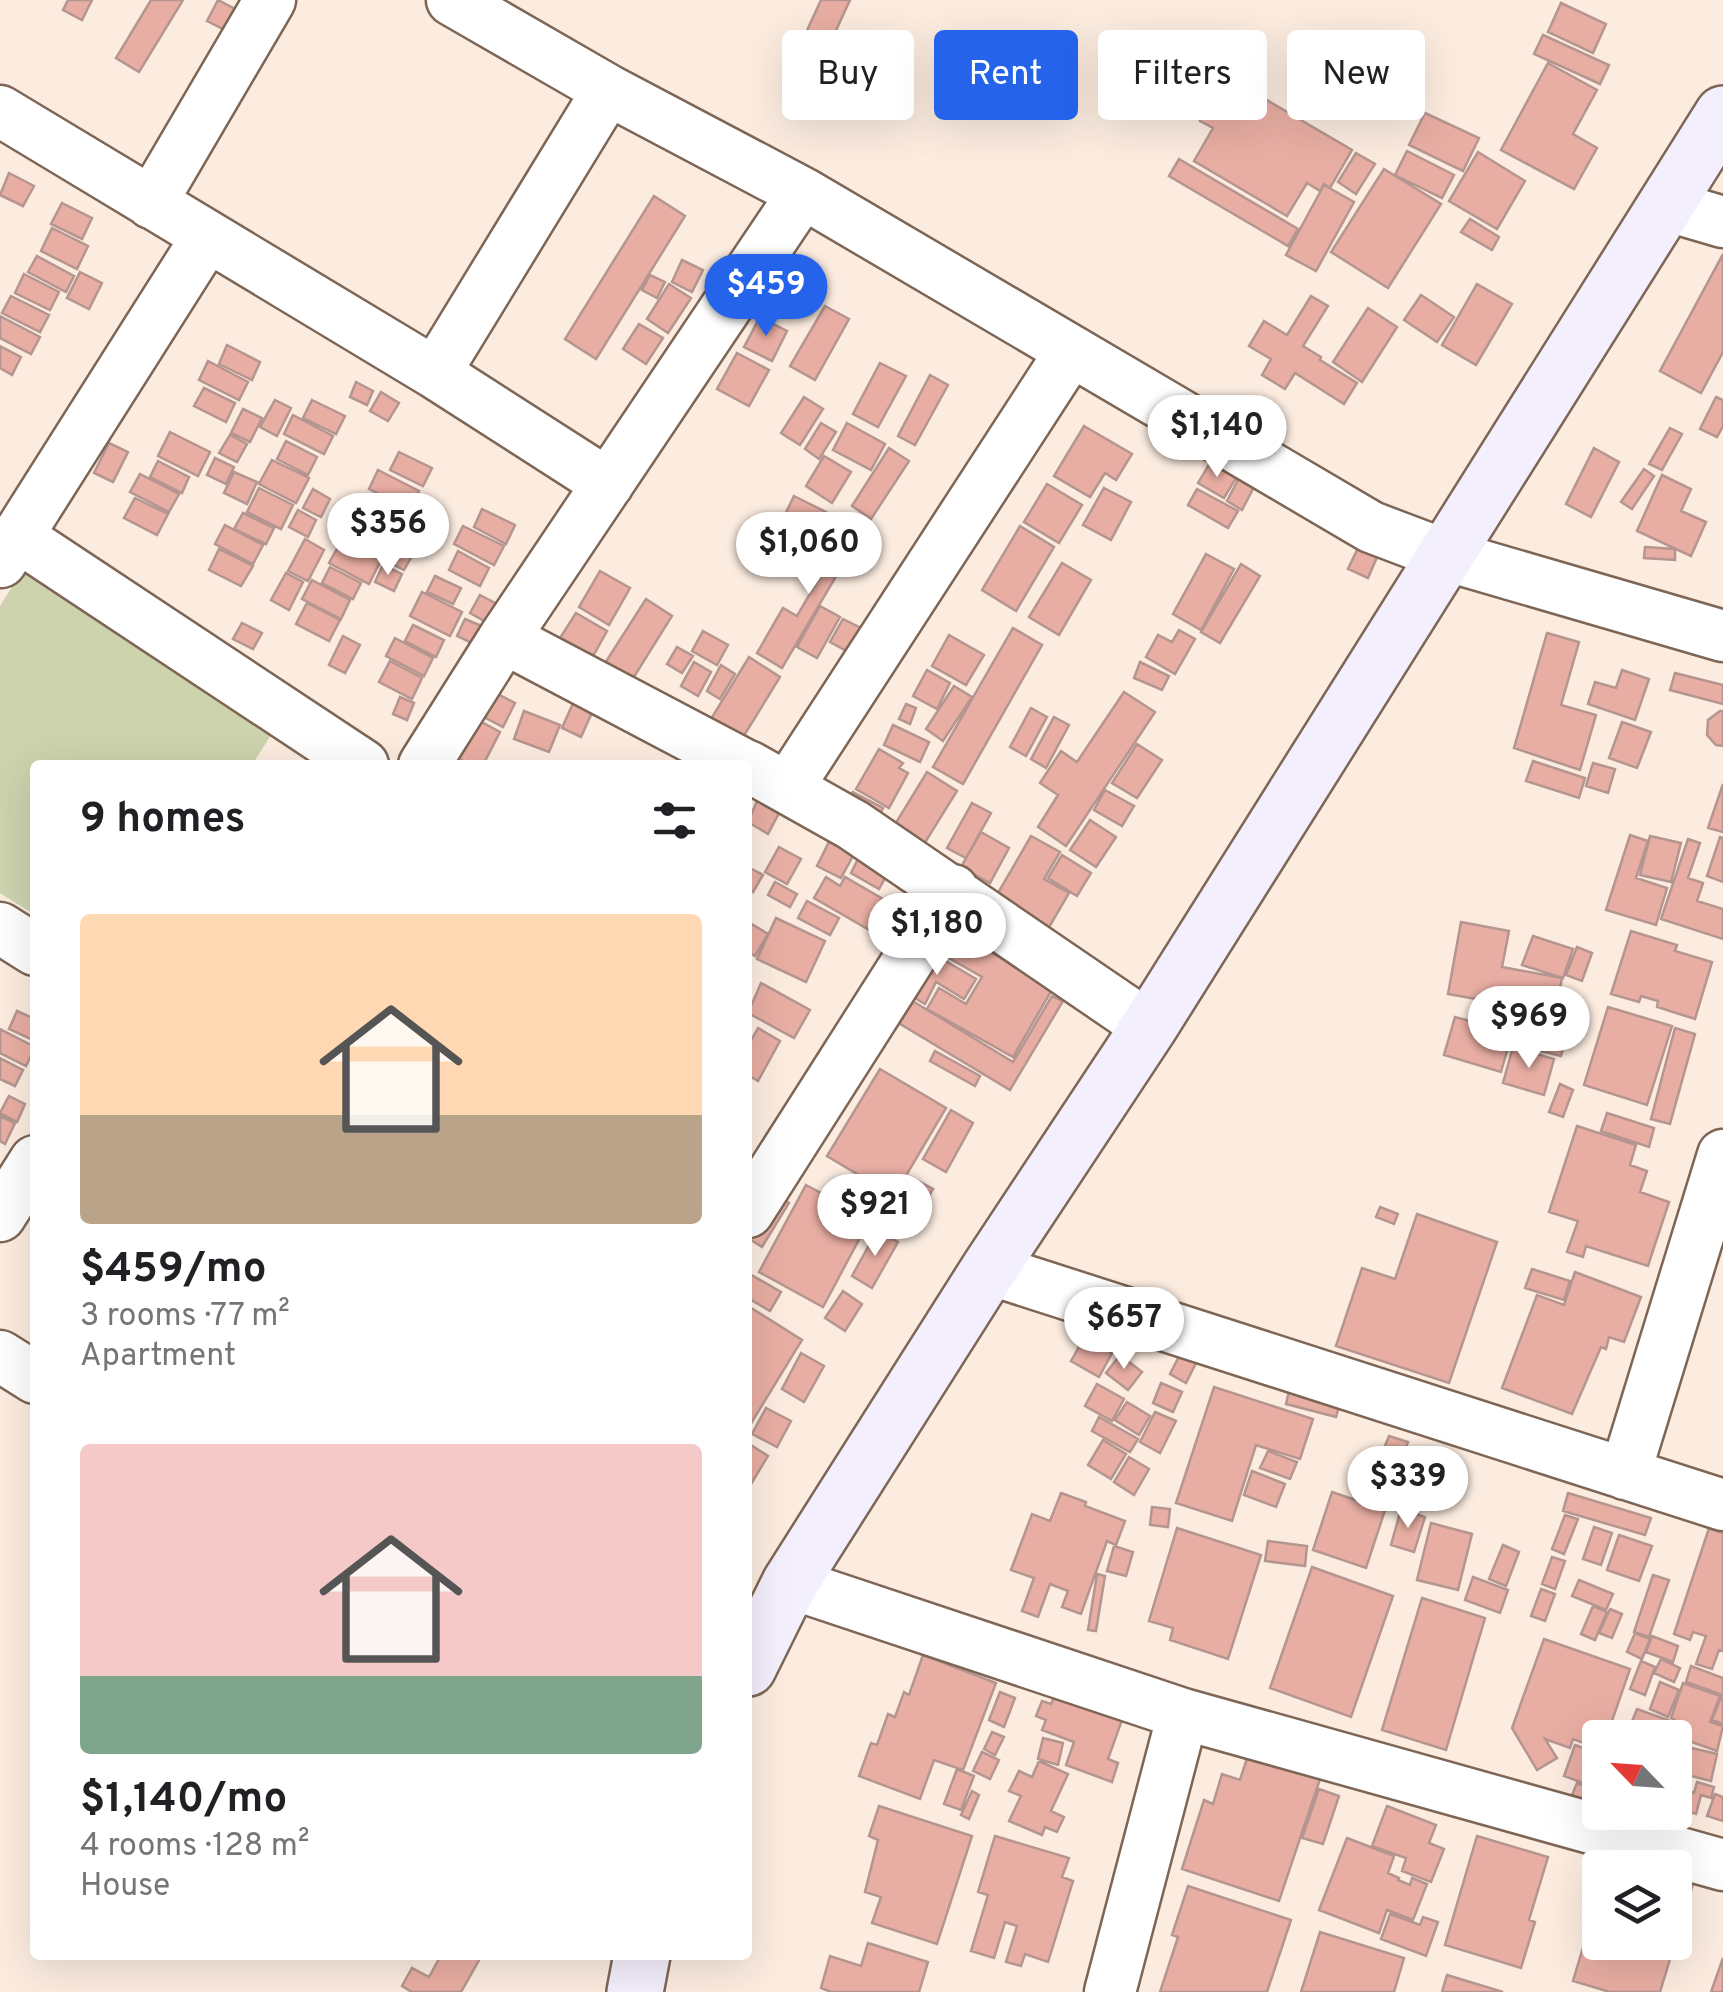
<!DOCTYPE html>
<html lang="en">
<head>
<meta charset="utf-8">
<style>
	body { margin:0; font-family:Overpass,sans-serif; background:#f6f6f6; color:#202124; height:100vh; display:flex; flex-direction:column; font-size:38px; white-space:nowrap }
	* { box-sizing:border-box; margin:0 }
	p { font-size:32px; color:#757577 }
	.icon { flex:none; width:55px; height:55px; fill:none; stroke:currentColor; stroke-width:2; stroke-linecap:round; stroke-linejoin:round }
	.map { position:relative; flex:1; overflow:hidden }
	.sheet { position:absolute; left:30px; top:760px; width:722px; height:1200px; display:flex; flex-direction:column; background:#fff; border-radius:10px; box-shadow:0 10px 40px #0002 }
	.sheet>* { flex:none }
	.top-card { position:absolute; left:782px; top:30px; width:790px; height:90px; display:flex; gap:20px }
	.needle { width:65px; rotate:295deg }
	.tools { position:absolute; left:1582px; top:1720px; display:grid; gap:20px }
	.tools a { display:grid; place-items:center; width:110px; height:110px; border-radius:10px; background:#fff; box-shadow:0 10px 40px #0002; font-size:50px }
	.price { position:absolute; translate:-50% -85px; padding:0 22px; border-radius:35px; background:#fff; color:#222; font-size:32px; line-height:65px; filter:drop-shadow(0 2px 5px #0008) }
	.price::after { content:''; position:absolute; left:50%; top:60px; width:30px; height:22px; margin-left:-15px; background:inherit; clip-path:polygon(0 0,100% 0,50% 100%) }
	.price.active { background:#2563eb; color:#fff }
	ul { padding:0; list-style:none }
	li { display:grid; align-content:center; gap:20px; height:530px; padding:0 50px }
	li span { display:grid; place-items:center; height:310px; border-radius:10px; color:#555 }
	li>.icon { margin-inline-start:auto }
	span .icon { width:180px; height:180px; fill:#fffc; stroke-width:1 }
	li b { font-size:42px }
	h2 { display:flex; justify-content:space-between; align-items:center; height:120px; padding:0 50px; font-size:42px }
	.tag { padding:0 35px; border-radius:10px; background:#fff; box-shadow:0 10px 40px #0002; font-size:35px; line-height:90px }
	.tag.active { background:#2563eb; color:#fff }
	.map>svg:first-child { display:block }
</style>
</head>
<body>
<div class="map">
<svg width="1723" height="1992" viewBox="0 0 1723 1992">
	<rect width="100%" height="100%" fill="#fcece0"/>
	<path fill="#cdd3ad" d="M23 569 276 727 252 765H35V915L0 893V606Z"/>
	<path fill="#e9aea3" stroke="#b5958f" stroke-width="2.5" d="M68 0H92L82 20 63 10Z
		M151 0H183L139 72 116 58Z
		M218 0 239 11 229 32 207 21Z
		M821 0H850L822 61 798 50Z
		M1561 3 1606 24 1593 53 1548 32Z
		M1543 35 1609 65 1600 84 1534 54Z
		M1548 63 1597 90 1573 134 1597 148 1574 189 1501 150Z
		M1209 65 1220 71 1210 90 1198 85Z
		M1226 76 1352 150 1330 188 1324 184 1320 191 1307 183 1287 216 1194 161 1213 128 1200 121Z
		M1425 113 1479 138 1463 171 1409 145Z
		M1407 151 1454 175 1442 198 1395 175Z
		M1478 152 1525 181 1497 229 1449 201Z
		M1356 153 1375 164 1356 194 1338 182Z
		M1179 159 1298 229 1288 246 1169 176Z
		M1384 169 1441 204 1388 288 1331 252Z
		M9 173 34 186 23 206 0 195Z
		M1324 185 1354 202 1316 271 1286 255Z
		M654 196 685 216 596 359 565 339Z
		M62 203 92 218 82 239 51 224Z
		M1470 219 1499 237 1492 250 1461 232Z
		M52 228 88 246 77 269 41 251Z
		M1723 254V352L1701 393 1660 371Z
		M37 256 74 276 66 292 28 272Z
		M682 260 703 270 692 292 672 282Z
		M80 272 102 283 89 309 67 298Z
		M24 274 59 292 50 310 15 293Z
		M650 275 665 282 657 298 642 290Z
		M669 284 691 298 668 333 647 319Z
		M1477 284 1512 304 1476 365 1442 345Z
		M1421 295 1454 317 1437 342 1404 320Z
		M11 296 49 315 40 332 2 313Z
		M1311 296 1328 306 1303 346 1321 357 1320 360 1357 383 1344 404 1295 373 1285 389 1262 375 1271 359 1249 346 1264 321 1287 335Z
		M825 306 849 319 815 380 790 366Z
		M1368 308 1397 327 1362 382 1333 362Z
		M0 316 40 337 31 354 0 338Z
		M760 317 787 331 772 361 744 347Z
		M639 324 663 338 646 364 623 349Z
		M227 345 260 362 252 380 219 364Z
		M0 346 21 357 12 375 0 368Z
		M737 353 769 370 749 406 717 389Z
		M208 361 248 382 239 400 199 380Z
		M880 363 906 376 878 427 853 414Z
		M930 375 948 385 915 445 898 436Z
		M356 382 373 391 367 405 350 397Z
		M204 388 235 403 226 422 194 406Z
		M381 392 399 403 388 421 370 411Z
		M804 397 823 409 800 445 781 433Z
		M1716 397 1723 400V426L1717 437 1700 429Z
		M275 400 291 408 277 436 260 427Z
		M312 400 345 416 336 434 303 418Z
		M243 409 262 418 250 442 231 433Z
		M293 415 333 436 324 454 284 434Z
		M821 423 836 432 819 459 805 449Z
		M847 423 885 444 871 470 833 450Z
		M1084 426 1132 454 1116 480 1105 473 1090 497 1054 476Z
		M1670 428 1682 434 1662 470 1649 464Z
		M170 432 210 452 198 476 158 456Z
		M230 435 247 444 237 462 219 453Z
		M286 441 317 457 308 475 277 459Z
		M109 443 128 452 113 482 94 473Z
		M889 448 909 461 871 519 852 506Z
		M1594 448 1619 462 1591 517 1566 504Z
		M399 452 432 468 423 486 390 470Z
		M824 456 851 472 832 503 806 486Z
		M215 458 234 467 226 484 207 475Z
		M272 460 309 478 296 503 259 484Z
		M158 461 189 477 182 493 150 477Z
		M1210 463 1236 478 1224 498 1198 483Z
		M1644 469 1654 476 1632 509 1621 502Z
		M378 470 419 491 409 509 369 489Z
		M234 472 257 482 247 504 224 493Z
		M140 474 179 494 169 512 130 492Z
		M1662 475 1691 489 1681 511 1706 522 1691 556 1637 531Z
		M1239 478 1254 487 1242 510 1227 501Z
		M1047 484 1082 505 1059 543 1024 522Z
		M259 488 293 505 281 529 247 512Z
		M1104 488 1131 502 1111 540 1083 525Z
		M313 489 330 499 321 517 303 508Z
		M1197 489 1238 511 1228 528 1188 505Z
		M372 495 404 511 394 529 363 513Z
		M794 496 826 512 807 553 774 537Z
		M135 498 168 514 157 535 124 518Z
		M417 508 439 521 419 556 397 544Z
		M482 509 515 525 506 544 474 527Z
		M298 510 316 520 308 537 289 527Z
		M243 513 274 528 266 544 234 529Z
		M350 513 376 526 367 544 341 532Z
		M838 521 861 534 782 668 757 653 783 608 797 616 825 568 815 562Z
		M225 525 263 545 253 564 215 544Z
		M463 526 504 546 494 565 454 544Z
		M1020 526 1054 547 1016 611 982 590Z
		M305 539 324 550 308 581 288 571Z
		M342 540 381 560 369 584 329 563Z
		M395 545 413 554 404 570 387 561Z
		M1645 547 1675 549V560L1644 558Z
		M1358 548 1377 557 1368 578 1348 569Z
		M219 549 253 566 241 586 209 570Z
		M458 551 489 568 480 586 449 570Z
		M1206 554 1234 569 1201 630 1173 614Z
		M1062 563 1091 580 1059 635 1029 617Z
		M1241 564 1260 576 1220 643 1201 632Z
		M383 565 402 574 394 591 375 582Z
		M330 567 361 583 353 599 322 583Z
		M600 571 630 588 609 625 579 607Z
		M286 573 303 582 289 610 271 600Z
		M435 576 461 588 453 604 427 592Z
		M312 580 350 600 341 619 302 599Z
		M422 592 462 612 450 636 410 616Z
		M480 595 497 604 488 623 470 613Z
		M646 599 672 616 632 680 605 663Z
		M307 603 340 620 329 641 296 624Z
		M820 606 840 617 817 658 797 647Z
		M576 613 607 631 592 658 560 638Z
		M465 619 484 627 476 645 457 636Z
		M843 619 867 631 854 655 830 642Z
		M242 623 262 633 253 649 233 639Z
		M413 625 444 640 436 657 405 641Z
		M1013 628 1042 645 963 784 933 767Z
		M1179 630 1195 639 1175 674 1146 657 1158 635 1172 642Z
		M703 631 728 645 717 665 692 651Z
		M1547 633 1579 642 1561 705 1596 715 1580 770 1514 748Z
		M949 635 984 655 966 685 932 666Z
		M343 636 360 645 345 673 329 665Z
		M395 638 433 658 424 676 386 656Z
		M677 647 693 656 682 673 667 664Z
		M749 657 780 677 737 747 706 727Z
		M390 661 422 678 412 699 379 682Z
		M694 662 711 672 698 696 681 686Z
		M1140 662 1169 676 1162 690 1134 678Z
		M721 665 735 674 720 699 707 691Z
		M927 670 950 683 937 709 913 696Z
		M1622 670 1649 679 1635 720 1588 704 1595 682 1616 688Z
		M1675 673 1723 685V704L1670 690Z
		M954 686 972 697 943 741 926 729Z
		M579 690 598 699 581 737 562 728Z
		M492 691 515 703 503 727 480 715Z
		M1124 692 1155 712 1066 846 1038 827 1058 795 1040 783 1061 751 1077 762Z
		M400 697 414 703 407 720 393 714Z
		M906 704 916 708 910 724 899 719Z
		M1031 708 1047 717 1026 756 1010 747Z
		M524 711 560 725 549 752 514 739Z
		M1720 711H1723V746L1716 745 1707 735 1708 720Z
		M1054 717 1069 725 1046 768 1031 759Z
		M476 719 500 732 483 765H471L456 757Z
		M1622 722 1651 732 1637 768 1609 758Z
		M893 725 929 742 920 762 884 745Z
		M1137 744 1162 760 1137 798 1112 783Z
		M879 749 903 763 899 768 908 773 889 808 856 789Z
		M1533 761 1585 778 1579 798 1526 781Z
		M1593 763 1615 769 1608 793 1586 786Z
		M927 772 957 791 916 857 886 839Z
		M1723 784V832L1708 828Z
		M1105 790 1134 806 1122 826 1094 810Z
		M853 792 883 808 872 828 842 812Z
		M757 801 779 813 768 834 748 822Z
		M972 803 991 813 966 858 947 848Z
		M1090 820 1116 837 1096 867 1070 850Z
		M981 832 1009 848 990 883 961 867Z
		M1630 835 1648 841 1636 878 1667 888 1656 925 1606 910Z
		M1031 836 1060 852 1044 879 1069 893 1044 936 991 905Z
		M1650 836 1681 843 1671 882 1640 875Z
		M1720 837 1723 838V882L1707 876Z
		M831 838 856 850 841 878 817 866Z
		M1688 839 1700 843 1688 878 1703 883 1697 901 1723 909V939L1661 919Z
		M865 845 895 860 879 889 851 873Z
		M779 847 801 859 787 884 765 872Z
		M1062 855 1091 873 1077 896 1048 878Z
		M748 867 763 875 753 892 748 888Z
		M826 877 840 886 845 877 895 906 878 935 814 898Z
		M775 882 797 894 790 907 768 895Z
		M807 901 839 918 830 935 798 918Z
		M776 918 825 941 806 982 757 959Z
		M1461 922 1509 931 1502 967 1562 978 1555 1013 1536 1010 1538 1003 1512 998 1510 1005 1448 994Z
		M750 923 768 934 755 956 748 952Z
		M1631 931 1677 945 1675 951 1712 962 1695 1019 1657 1007 1658 1001 1641 996 1639 1002 1611 994Z
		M955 932 1053 988 1013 1057 927 1009 939 988 966 1004 982 977 942 954Z
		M1533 936 1573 949 1563 978 1522 965Z
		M1577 947 1592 953 1582 981 1566 975Z
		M927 950 976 979 964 999 936 982 925 1004 903 991Z
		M761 983 810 1010 794 1038 748 1013Z
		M901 994 1013 1062 1052 996 1063 1001 1010 1090 887 1016Z
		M1608 1007 1672 1026 1647 1105 1584 1085Z
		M1489 1010 1532 1022 1535 1013 1563 1020 1558 1037 1532 1030 1530 1038 1512 1033 1501 1072 1444 1055 1455 1017 1485 1025Z
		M17 1011 35 1019V1041L9 1029Z
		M758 1028 780 1041 758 1081 748 1075V1046Z
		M1675 1028 1695 1034 1670 1124 1651 1119Z
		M0 1029 35 1047 26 1066 0 1053Z
		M1538 1034 1565 1041 1561 1056 1533 1049Z
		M1513 1047 1554 1059 1544 1095 1503 1083Z
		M935 1051 980 1076 975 1086 930 1061Z
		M0 1058 23 1070 15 1086 0 1079Z
		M880 1069 946 1108 894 1196 827 1156Z
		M1560 1084 1573 1090 1563 1117 1549 1112Z
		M9 1096 25 1104 17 1122 0 1113Z
		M951 1110 973 1123 946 1172 923 1159Z
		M1607 1113 1654 1128 1649 1147 1601 1131Z
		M0 1116 15 1123 5 1144 0 1141Z
		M1577 1126 1636 1145 1630 1165 1647 1171 1640 1192 1669 1202 1648 1266 1586 1246 1583 1257 1567 1252 1578 1221 1549 1212Z
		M911 1177 933 1189 917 1216 896 1204Z
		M806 1185 870 1219 823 1307 759 1272Z
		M775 1194 789 1203 762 1247 748 1238Z
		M1380 1207 1398 1214 1394 1224 1376 1217Z
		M1417 1214 1497 1242 1449 1383 1336 1346 1362 1268 1395 1279Z
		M877 1231 898 1242 872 1288 852 1276Z
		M1532 1269 1570 1281 1564 1300 1525 1288Z
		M1575 1272 1641 1297 1624 1342 1609 1337 1606 1349 1601 1347 1572 1414 1502 1388 1537 1295 1564 1305Z
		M748 1273 781 1292 770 1311 748 1298Z
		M843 1291 862 1304 845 1331 825 1318Z
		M748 1306 802 1340 750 1425 748 1424Z
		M1102 1319 1130 1332 1120 1353 1092 1341Z
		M1084 1338 1112 1353 1099 1377 1071 1361Z
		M1188 1339 1204 1347 1186 1383 1170 1374Z
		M801 1353 824 1366 804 1402 782 1389Z
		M1120 1355 1142 1372 1128 1390 1106 1373Z
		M1292 1378 1343 1391 1336 1417 1286 1404Z
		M1161 1383 1182 1392 1173 1412 1153 1403Z
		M1097 1384 1124 1399 1112 1421 1085 1406Z
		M1214 1387 1313 1419 1300 1459 1256 1445 1232 1521 1176 1503Z
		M1127 1402 1150 1416 1139 1435 1115 1420Z
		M766 1408 791 1421 777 1447 752 1434Z
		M1155 1412 1176 1421 1160 1453 1140 1442Z
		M1099 1417 1138 1439 1130 1452 1092 1431Z
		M1389 1436 1408 1442 1401 1461 1382 1453Z
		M1103 1440 1126 1454 1111 1479 1088 1465Z
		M748 1443 768 1456 751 1484 748 1481Z
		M1268 1451 1297 1462 1290 1479 1260 1468Z
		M1129 1457 1149 1469 1134 1495 1114 1482Z
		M1252 1471 1285 1484 1276 1507 1244 1495Z
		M1332 1492 1385 1510 1366 1568 1313 1550Z
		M1061 1493 1086 1502 1085 1506 1125 1521 1116 1545 1107 1541 1081 1614 1062 1607 1068 1591 1050 1584 1038 1617 1022 1611 1034 1578 1011 1570 1032 1514 1050 1521Z
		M1568 1493 1651 1518 1645 1535 1563 1511Z
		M1152 1507 1170 1509 1168 1527 1150 1525Z
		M1401 1509 1425 1517 1414 1552 1391 1545Z
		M1565 1515 1578 1519 1564 1554 1552 1549Z
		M1431 1523 1472 1534 1458 1590 1417 1580Z
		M1594 1527 1612 1533 1601 1565 1583 1559Z
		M1177 1528 1261 1555 1228 1659 1170 1640 1173 1628 1149 1621Z
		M1709 1528 1723 1533V1651L1719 1650 1712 1669 1696 1664 1706 1636 1693 1632 1690 1640 1674 1634Z
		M1619 1535 1652 1546 1639 1581 1607 1570Z
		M1268 1541 1307 1546 1305 1566 1265 1561Z
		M1503 1545 1519 1552 1506 1586 1489 1579Z
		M1114 1546 1133 1552 1126 1576 1107 1571Z
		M1552 1557 1565 1561 1555 1589 1542 1584Z
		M1312 1567 1393 1596 1351 1717 1270 1688Z
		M1097 1574 1105 1576 1096 1631 1088 1630Z
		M1653 1575 1669 1580 1649 1637 1634 1632Z
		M1473 1577 1508 1590 1500 1613 1465 1600Z
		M1579 1580 1613 1594 1606 1610 1572 1596Z
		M1541 1589 1555 1594 1545 1621 1531 1616Z
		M1422 1598 1485 1618 1446 1750 1382 1730Z
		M1593 1606 1607 1612 1595 1640 1581 1634Z
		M1610 1609 1622 1614 1612 1638 1599 1633Z
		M1635 1633 1650 1639 1642 1659 1627 1652Z
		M1652 1636 1678 1646 1673 1662 1646 1652Z
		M1544 1639 1630 1669 1606 1738H1600V1749L1573 1739 1570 1748 1545 1739 1557 1758 1537 1770 1512 1728Z
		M923 1655 996 1683 963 1770 934 1760 920 1799 859 1776 871 1743 877 1745 888 1714 895 1717 904 1692 909 1695Z
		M1661 1659 1680 1668 1674 1682 1654 1673Z
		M1641 1661 1655 1667 1645 1695 1630 1689Z
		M1691 1666 1723 1678V1695L1686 1682Z
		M1660 1682 1679 1690 1668 1717 1650 1709Z
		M1683 1683 1720 1696 1710 1722 1723 1726 1717 1751 1672 1735 1677 1721 1671 1718Z
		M1000 1692 1015 1698 1004 1727 989 1720Z
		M1055 1695 1122 1720 1108 1759 1118 1763 1112 1782 1066 1765 1074 1742 1042 1730 1046 1720 1036 1716 1042 1701 1051 1704Z
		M1721 1697 1723 1698V1724L1712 1720Z
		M1637 1709 1673 1722 1667 1737 1631 1724Z
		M992 1732 1004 1737 995 1755 984 1749Z
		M1043 1738 1063 1743 1058 1765 1038 1759Z
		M1675 1744 1717 1754 1711 1781 1675 1772Z
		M1575 1745 1600 1754 1597 1788 1564 1776Z
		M982 1752 999 1760 990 1779 973 1771Z
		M1249 1752 1321 1776 1279 1901 1182 1869 1204 1800 1213 1804 1222 1774 1240 1780Z
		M1039 1761 1068 1774 1051 1811 1064 1817 1057 1832 1045 1827 1042 1835 1009 1821 1021 1796 1009 1791 1019 1771 1032 1777Z
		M957 1769 974 1776 961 1810 944 1804Z
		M1697 1782 1714 1787 1711 1798 1701 1795 1696 1814 1675 1807V1786L1694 1793Z
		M1577 1783 1600 1792V1806L1572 1795Z
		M1319 1789 1339 1796 1323 1844 1302 1838Z
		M972 1791 979 1795 969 1819 961 1815Z
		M1715 1794 1723 1797V1821L1707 1816Z
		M879 1806 972 1836 937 1944 872 1923 881 1897 865 1892 878 1840 869 1836Z
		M1387 1806 1436 1825 1429 1843 1444 1849 1431 1882 1402 1871 1406 1858 1372 1846Z
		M995 1836 1069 1858 1062 1877 1073 1881 1048 1962 1025 1954 1021 1966 1006 1962 1017 1926 1005 1922 994 1958 971 1951 988 1895 978 1892Z
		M1477 1836 1548 1857 1529 1920 1535 1922 1521 1968 1445 1945Z
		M1347 1838 1394 1856 1388 1873 1399 1878 1398 1880 1410 1885 1412 1878 1427 1884 1413 1920 1387 1910 1379 1933 1319 1910Z
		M1675 1879 1693 1884 1660 1992H1610L1573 1981 1596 1904 1600 1905V1942H1675Z
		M1188 1886 1291 1920 1267 1992H1160L1178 1937 1172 1935Z
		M1390 1914 1420 1925 1423 1917 1438 1922 1426 1956 1381 1939Z
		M1320 1932 1404 1958 1394 1992H1301Z
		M868 1943 928 1962 919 1992H831L821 1988 830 1956 861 1966Z
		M441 1955H482L461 1992H412L402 1986 412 1968 429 1977Z
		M1723 1958V1992H1711Z
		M1447 1975 1503 1992H1442Z"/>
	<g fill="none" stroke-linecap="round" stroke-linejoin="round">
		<defs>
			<path id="street" d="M452 0 608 90 803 193 1371 527 1445 555 1723 636
				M0 111 435 373 608 484
				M151 203 270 0
				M1665 205 1723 222
				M435 373 608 90
				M17 536 363 765
				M1 562 207 237
				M504 638 745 765
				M424 765 504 638 803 193
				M748 766 853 825 1149 1027
				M788 787 1071 351
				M0 928 35 950
				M748 1212 953 890
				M0 1216 35 1161
				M989 1269 1723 1505
				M0 1356 35 1378
				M1625 1474 1723 1155
				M790 1583 1183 1714 1723 1865
				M1110 1992 1183 1714"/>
			<path id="secondary" d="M748 1668 790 1583 989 1269 1149 1027 1723 114
				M635 1992 642 1955"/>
		</defs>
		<use href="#street" stroke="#7d6655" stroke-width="55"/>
		<use href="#secondary" stroke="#7d6655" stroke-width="60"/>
		<use href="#street" stroke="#fff" stroke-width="50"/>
		<use href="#secondary" stroke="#f3effc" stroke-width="55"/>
	</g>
</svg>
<div class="tools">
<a><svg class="needle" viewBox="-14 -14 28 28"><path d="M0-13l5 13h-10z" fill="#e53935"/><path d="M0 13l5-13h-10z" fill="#757577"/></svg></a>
<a><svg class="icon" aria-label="layers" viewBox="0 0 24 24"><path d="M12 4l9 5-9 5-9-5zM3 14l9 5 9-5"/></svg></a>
</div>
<b class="price active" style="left:766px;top:339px">$459</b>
<b class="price" style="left:1217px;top:480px">$1,140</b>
<b class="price" style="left:388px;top:578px">$356</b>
<b class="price" style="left:809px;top:597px">$1,060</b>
<b class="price" style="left:937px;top:978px">$1,180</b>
<b class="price" style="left:1529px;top:1071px">$969</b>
<b class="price" style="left:875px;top:1259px">$921</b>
<b class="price" style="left:1124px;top:1372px">$657</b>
<b class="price" style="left:1408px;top:1531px">$339</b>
<div class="top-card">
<a class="tag">Buy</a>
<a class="tag active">Rent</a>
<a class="tag">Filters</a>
<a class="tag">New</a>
</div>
<section class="sheet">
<h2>9 homes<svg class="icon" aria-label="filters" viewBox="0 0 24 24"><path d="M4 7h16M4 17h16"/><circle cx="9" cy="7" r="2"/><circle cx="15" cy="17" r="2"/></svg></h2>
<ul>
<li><span style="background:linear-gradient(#ffd9b3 65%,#b9a48a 0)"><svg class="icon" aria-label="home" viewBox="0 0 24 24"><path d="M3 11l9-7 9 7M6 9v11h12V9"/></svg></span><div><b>$459/mo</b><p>3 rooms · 77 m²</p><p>Apartment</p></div></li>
<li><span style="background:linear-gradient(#f6c9c9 75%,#7fa58c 0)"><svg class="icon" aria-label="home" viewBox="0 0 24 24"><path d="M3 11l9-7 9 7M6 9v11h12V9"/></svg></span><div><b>$1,140/mo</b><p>4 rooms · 128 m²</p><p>House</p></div></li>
</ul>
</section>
</div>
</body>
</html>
